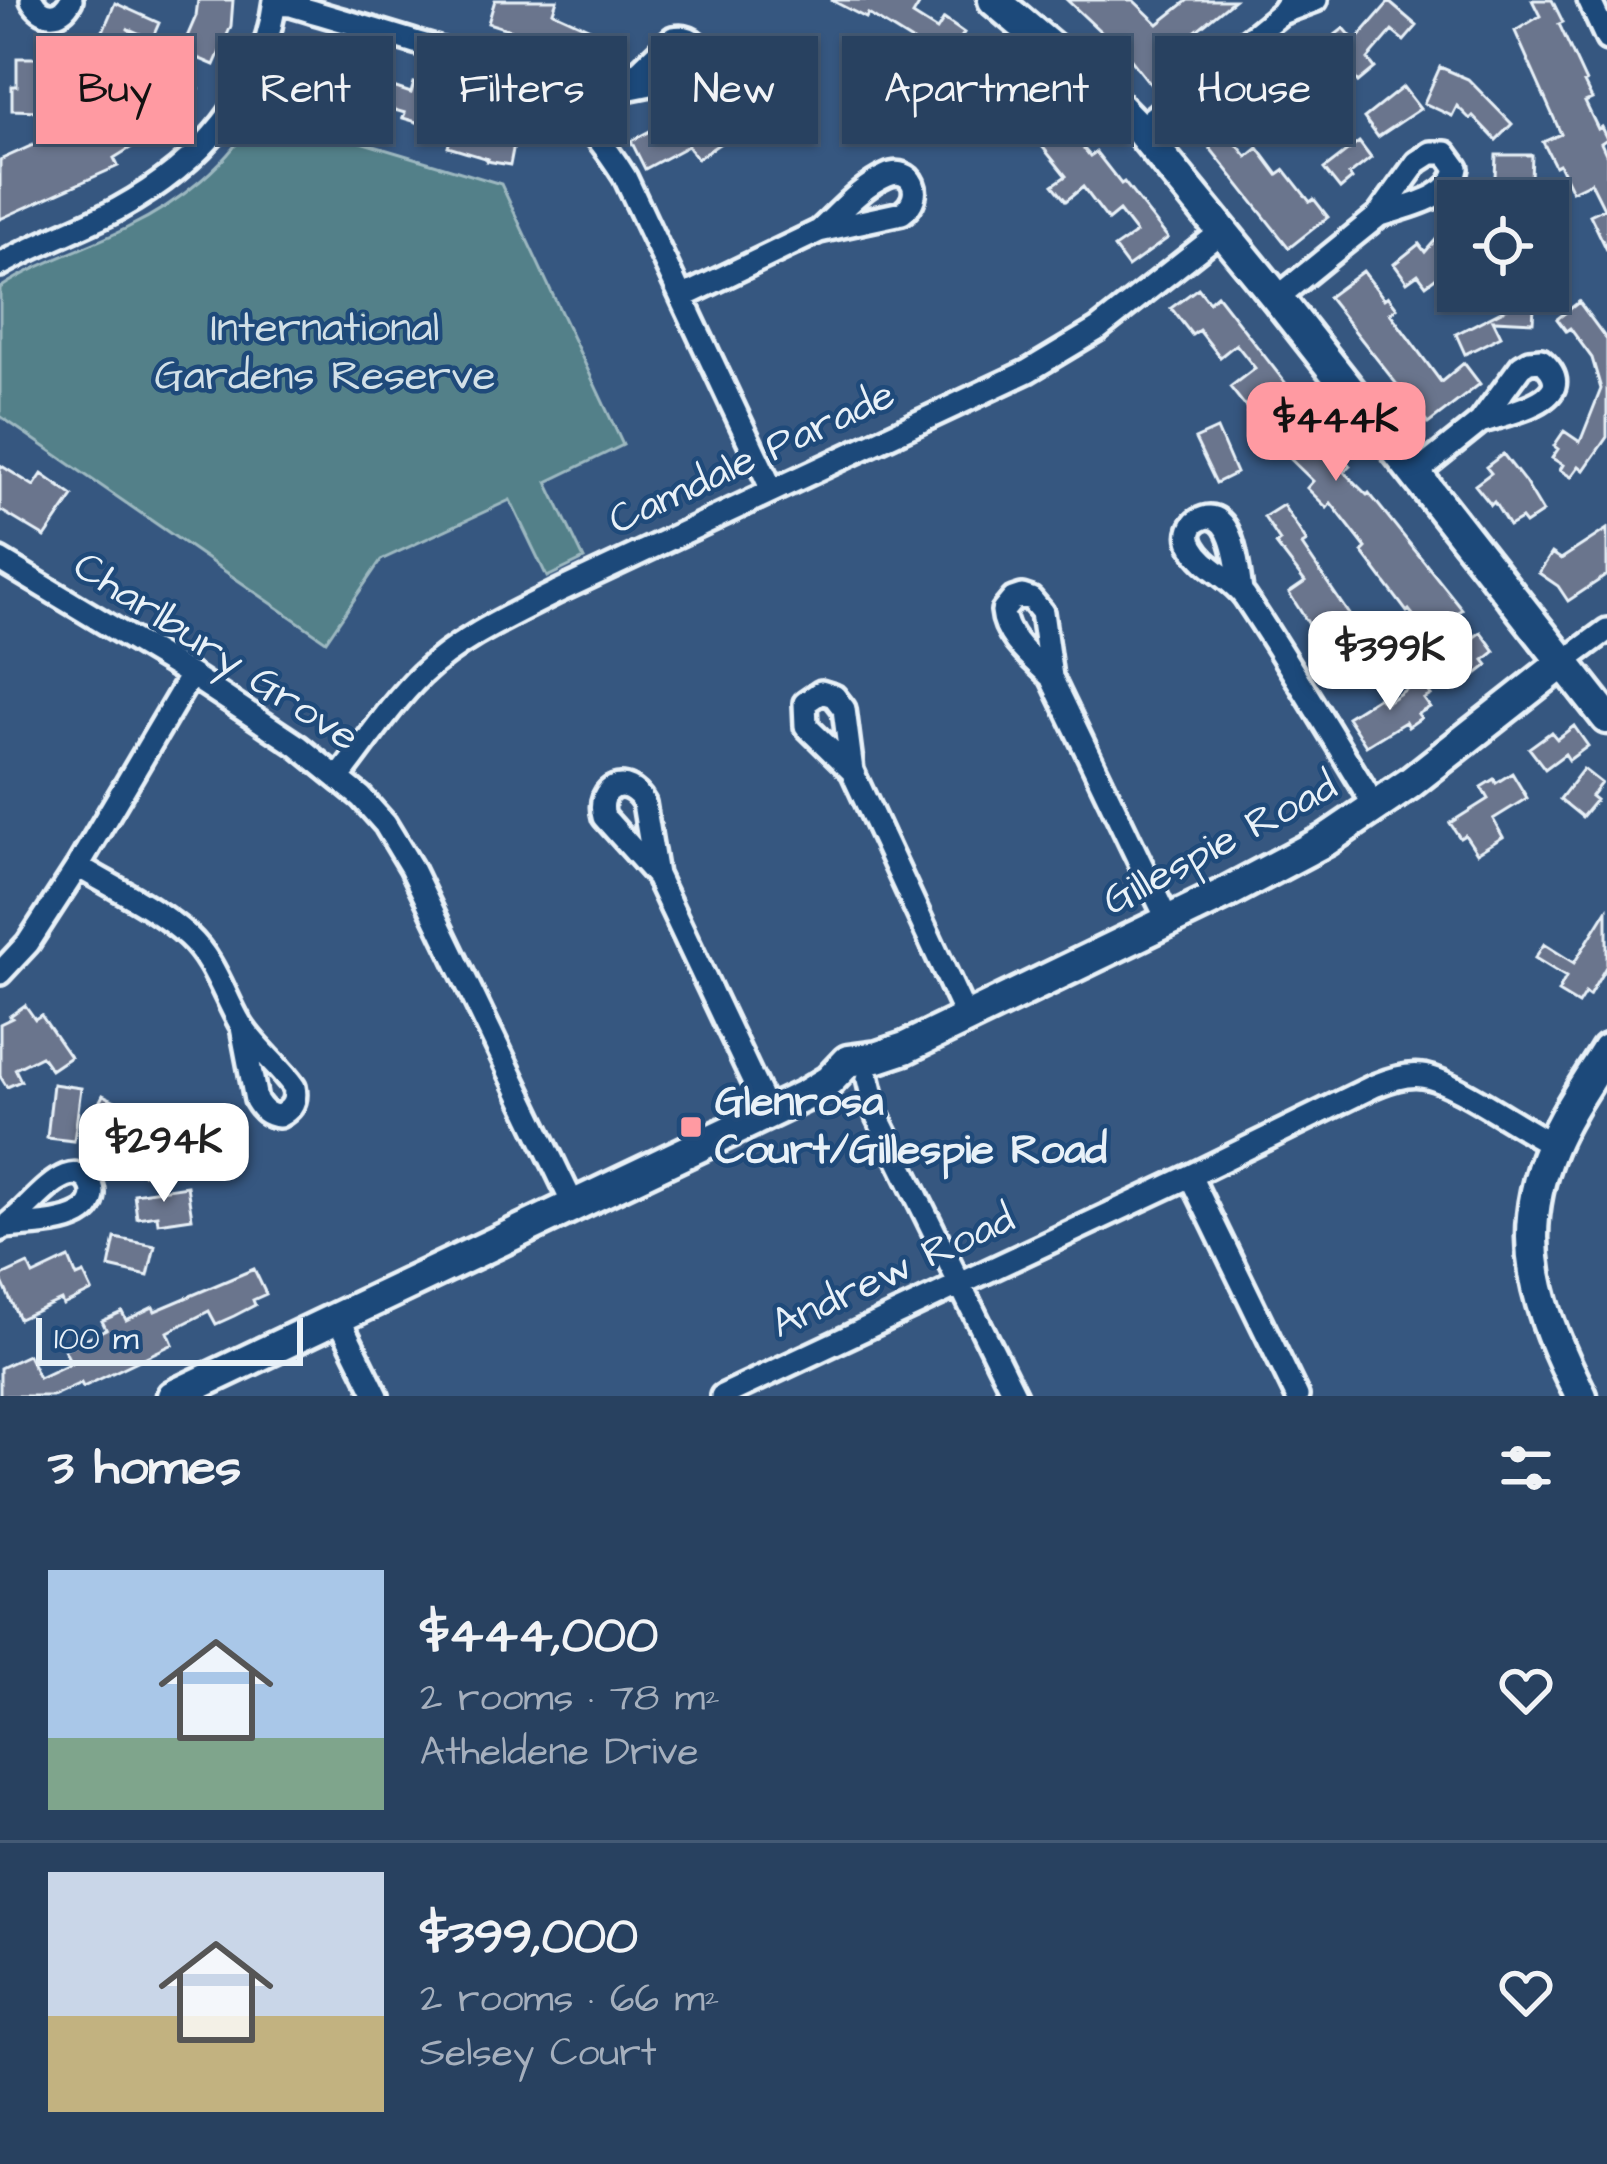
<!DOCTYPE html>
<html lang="en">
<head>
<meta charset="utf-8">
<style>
	body { margin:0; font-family:"Architects Daughter",sans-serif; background:#344c69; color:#f1f3f6; height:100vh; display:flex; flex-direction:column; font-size:45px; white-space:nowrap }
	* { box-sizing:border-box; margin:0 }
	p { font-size:39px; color:#a5afbd }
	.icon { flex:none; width:66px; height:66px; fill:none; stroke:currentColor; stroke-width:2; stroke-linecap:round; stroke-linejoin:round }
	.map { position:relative; height:1396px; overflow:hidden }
	.details { display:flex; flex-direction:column; background:#284160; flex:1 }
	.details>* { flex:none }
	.top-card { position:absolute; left:36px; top:36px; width:1536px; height:108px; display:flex; gap:24px }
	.controls { position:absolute; left:1437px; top:180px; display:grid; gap:24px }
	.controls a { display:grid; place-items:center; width:132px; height:132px; border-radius:0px; background:#284160; box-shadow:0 3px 9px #0004,0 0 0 3px #445a75; font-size:60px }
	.scale { position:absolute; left:36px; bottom:30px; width:267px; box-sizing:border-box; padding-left:12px; border:6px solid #e8f1f8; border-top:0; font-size:33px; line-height:42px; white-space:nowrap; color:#e8f1f8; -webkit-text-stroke:9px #1f4a7a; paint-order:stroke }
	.price { position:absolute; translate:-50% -102px; padding:0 27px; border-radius:24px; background:#fff; color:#222; font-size:39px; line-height:78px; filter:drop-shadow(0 3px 6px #0008) }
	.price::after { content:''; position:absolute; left:50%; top:72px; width:36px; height:27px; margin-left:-18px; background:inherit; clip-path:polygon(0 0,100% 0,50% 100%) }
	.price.on { background:#ff9aa2; color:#111 }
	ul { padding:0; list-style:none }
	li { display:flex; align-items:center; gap:36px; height:300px; padding:0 48px }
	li+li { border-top:3px solid #445a75 }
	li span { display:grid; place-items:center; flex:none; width:336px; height:240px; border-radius:0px; color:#555 }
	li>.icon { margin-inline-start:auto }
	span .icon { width:144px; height:144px; fill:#fffc; stroke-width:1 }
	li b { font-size:51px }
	h2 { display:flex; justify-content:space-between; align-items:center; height:144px; padding:0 48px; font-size:51px }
	.chip { padding:0 42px; border-radius:0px; background:#284160; box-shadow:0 3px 9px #0004,0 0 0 3px #445a75; font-size:42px; line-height:108px }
	.chip.on { background:#ff9aa2; color:#111 }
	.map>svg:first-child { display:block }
</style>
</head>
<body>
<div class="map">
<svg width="1607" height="1396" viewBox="0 0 1607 1396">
	<rect width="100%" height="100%" fill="#365780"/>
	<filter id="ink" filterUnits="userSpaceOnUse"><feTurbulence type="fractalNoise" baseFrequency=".00833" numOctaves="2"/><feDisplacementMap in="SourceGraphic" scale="24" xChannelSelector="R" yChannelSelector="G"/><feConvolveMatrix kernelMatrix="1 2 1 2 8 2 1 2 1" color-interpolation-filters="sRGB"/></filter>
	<g filter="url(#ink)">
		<path fill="#528089" stroke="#9db8c0" stroke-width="3" d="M257 111 501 184 623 445 547 482 584 559 547 577 510 500 381 560 326 641 0 416V288C39 262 85 249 127 228 177 204 232 163 257 111Z"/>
		<path fill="#6b748d" stroke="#e8f1f8" stroke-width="3" d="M198 0H233L231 26 214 65 181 51 196 16Z
			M495 0H557L553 12 612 39 618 46 613 51 615 53 589 83 578 71 584 65 553 49 555 44 488 23Z
			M831 0H922L913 15 937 30 944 19 964 33 952 51 983 75 997 59 1030 85 1090 156 1096 152 1121 184 1124 182 1168 238 1128 267 1114 248 1136 233 1119 211 1108 220 1083 187 1066 201 1053 185 1066 176 1029 130 1020 138 987 101 984 104 969 91 974 85 951 66 948 70 921 51 923 48 868 14 866 18Z
			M1067 0H1133L1158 24 1188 0H1234L1192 34 1198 43 1192 48 1195 51 1151 85 1118 43 1115 45Z
			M1532 0H1552L1563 22 1559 24 1586 82 1584 83 1592 99 1585 102 1598 129 1601 127 1607 139 1601 143 1607 156V250L1590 215 1604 208 1591 182 1572 191 1559 164 1555 166 1543 142 1561 134 1515 31 1540 16Z
			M1389 2 1417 26 1404 41 1392 31 1368 59 1375 68 1358 82 1349 70 1329 86 1316 70 1267 108 1252 88 1308 46 1313 52 1344 28 1355 41Z
			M115 3 159 23 152 39 127 28 133 33 118 66 122 70 94 92 67 58 103 31Z
			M292 47 387 75 384 84 411 93 414 83 484 106 523 123 515 139 510 165 487 161 488 159 448 147 456 119 427 110 423 124 403 118 405 113 378 105 375 116 360 112 362 105 303 87 298 104 277 98Z
			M739 48 781 49 778 105 734 106V83H740Z
			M38 54H51V76L40 75V111L12 110V86H17V58H37Z
			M1440 67 1468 79 1512 124 1496 140 1473 116 1470 119 1457 106 1452 116 1424 103Z
			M181 73 199 89 169 124 114 158 118 166 0 219V160L75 126 79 135 107 118 109 121 119 114 123 121 128 118 132 124 149 114Z
			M1403 87 1420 109 1378 137 1364 118Z
			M1222 108 1238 130 1230 136 1247 157 1258 148 1278 175 1285 170 1310 202 1314 199 1328 217 1289 248 1191 124 1202 115 1207 120Z
			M695 114 703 126 708 122 722 142 697 159 688 146 645 169 631 141 665 123 670 131Z
			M1359 142 1371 158 1349 175 1352 179 1340 189 1324 169Z
			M1496 155H1532L1531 179 1495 178Z
			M1458 229V274L1450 267 1426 285 1418 274 1407 282 1394 264 1419 244 1425 252 1438 237 1445 243Z
			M1363 271 1384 299 1388 296 1397 308 1390 313 1441 382 1464 363 1480 384 1428 424 1328 297Z
			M1198 288 1209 302 1217 295 1301 403 1297 407 1327 437 1324 440 1350 466 1344 472 1367 495 1369 493 1462 609 1455 615 1473 638 1481 632 1495 651 1484 660 1488 665 1470 679 1441 642 1437 645 1409 610 1407 612 1362 552 1366 548 1331 503 1327 508 1307 488 1313 481 1272 441 1270 443 1247 413 1249 411 1230 387 1255 368 1236 344 1220 357 1199 330 1192 335 1171 308Z
			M1510 291H1535L1533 322 1493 320 1501 336 1465 354 1456 334 1509 307Z
			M1579 302 1607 340V437L1584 470 1579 466 1571 477 1560 470 1563 465 1552 458 1558 449 1554 446 1564 431 1580 442 1601 389 1592 358 1570 328 1566 331 1557 319Z
			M1217 429 1236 473 1216 483 1195 439Z
			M1503 454 1525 482 1543 512 1525 524 1521 519 1509 526 1494 502 1491 505 1475 485 1491 473 1486 467Z
			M0 465 34 486 42 474 73 496 45 537 0 510Z
			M1283 505 1307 542 1302 545 1356 625 1352 628 1376 662 1358 675 1355 670 1343 678 1289 593 1305 582 1276 544 1280 541 1264 517Z
			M1607 529V575L1568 601 1558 586 1539 573 1552 553 1561 559Z
			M1420 680 1431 695 1424 699 1430 707 1418 714 1421 718 1408 727 1405 722 1366 746 1347 717 1379 697 1384 704Z
			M1574 726 1588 746 1569 760 1565 754 1545 769 1529 748 1551 732 1557 739Z
			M1583 769 1601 783 1591 796 1596 800 1582 817 1560 799Z
			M1512 773 1527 798 1493 819 1503 837 1477 853 1465 835 1460 838 1450 823 1488 799 1481 787 1494 779 1496 783Z
			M1607 910V965L1589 996 1585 993 1578 1004 1558 992 1566 977 1535 958 1544 944 1574 963Z
			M25 1005 35 1019 41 1015 70 1057 51 1070 41 1056 15 1069 21 1081 7 1087 0 1076V1024L12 1018 10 1016Z
			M53 1084 81 1088 74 1141 47 1138Z
			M103 1095 132 1109 128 1117 164 1154 143 1174 130 1159 125 1163 116 1153 124 1146 87 1126Z
			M187 1186 192 1218 158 1223 157 1215 137 1218 134 1194Z
			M115 1238 155 1246 148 1276 109 1267Z
			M69 1258 77 1277 84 1274 92 1291 63 1305 61 1300 19 1319 0 1277 28 1264 33 1275Z
			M254 1269 266 1294 253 1300 255 1305 234 1316 216 1324 209 1311 168 1332 173 1344 83 1387 81 1383 52 1396H0V1368L28 1355 39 1378 71 1363 64 1349 106 1329 102 1321 122 1312 126 1320 153 1307 155 1311Z"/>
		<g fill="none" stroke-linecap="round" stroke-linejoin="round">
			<defs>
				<path id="street" d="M32 0C42 18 61 20 71 0
					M1589 0 1607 39
					M275 4 291 5C334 18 376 30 418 43 466 57 516 71 557 100 587 121 606 147 625 177L772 490
					M1281 13 1316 0
					M585 123 673 38C692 34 705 47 701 66L686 77 621 90
					M1139 129 1281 13 1290 0
					M0 265C38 243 80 229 118 209 200 164 263 95 275 0
					M682 297 819 231 902 213C926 196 912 164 886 176 861 187 839 213 819 231
					M1277 298 1378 216 1417 162 1431 153H1446L1457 168C1452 200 1405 206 1378 216
					M1414 475 1480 422 1521 366 1529 361 1541 360C1586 399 1507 413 1480 422
					M0 560 191 675 298 746 361 797 385 824 411 867 574 1206
					M1241 591C1238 573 1234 509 1204 518 1190 522 1186 535 1193 547 1204 568 1231 577 1245 597 1291 666 1333 738 1376 808
					M1561 664 1607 630
					M1051 677C1033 659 1005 638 1003 611L1013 599 1022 596 1031 599 1042 612 1051 677 1168 921
					M852 771 806 726 805 703 821 692 834 696 844 709 852 771 967 1019
					M339 777C366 743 390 705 421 675 460 638 510 616 557 592L1028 371 1098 329 1221 232
					M78 866C114 888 157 908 188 936 214 960 223 993 240 1023 254 1047 278 1064 294 1087 297 1101 292 1109 279 1116 267 1115 262 1110 256 1100L242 1027
					M656 875 604 817C595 786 628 773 644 803L656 875 768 1112
					M0 973 28 943 78 866 191 675
					M868 1079 877 1116 1015 1396
					M1190 1176 1297 1396
					M0 1230C22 1217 43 1185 66 1176 92 1166 104 1201 80 1214 60 1225 29 1224 6 1227
					M339 1319 377 1396
					M722 1396 1190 1176 1374 1086C1389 1080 1405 1074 1422 1076 1452 1079 1519 1128 1552 1144"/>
				<path id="secondary" d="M994 0 1100 89 1139 129 1277 298 1607 718
					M173 1396 806 1095 829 1081 848 1061 878 1057 905 1048 1228 892 1326 840 1410 783 1561 664
					M1581 1396C1538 1311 1512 1240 1551 1147 1565 1113 1588 1081 1607 1050"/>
			</defs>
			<use href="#street" stroke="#e8f1f8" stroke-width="30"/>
			<use href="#secondary" stroke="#e8f1f8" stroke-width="39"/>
			<use href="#street" stroke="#1f4a7a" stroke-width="21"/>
			<use href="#secondary" stroke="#1f4a7a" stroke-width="30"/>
		</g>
	</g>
	<rect fill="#ff9aa2" stroke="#1f4a7a" stroke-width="4.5" x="679" y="1115" width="24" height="24" rx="6"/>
	<g text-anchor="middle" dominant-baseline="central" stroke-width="9" stroke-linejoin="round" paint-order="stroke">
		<g font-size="42" fill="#d2e0e7" stroke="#1f4a7a">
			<text x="325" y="329">International<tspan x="325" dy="48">Gardens Reserve</tspan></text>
		</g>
		<g font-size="42" fill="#e8f1f8" stroke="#1f4a7a">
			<text transform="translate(752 458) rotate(-25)">Camdale Parade</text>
			<text transform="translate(216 652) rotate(33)">Charlbury Grove</text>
			<text transform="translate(1220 844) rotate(-28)">Gillespie Road</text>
			<text transform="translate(893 1272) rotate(-25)">Andrew Road</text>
		</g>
		<g font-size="42" font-weight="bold" fill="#e8f1f8" stroke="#1f4a7a" text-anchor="start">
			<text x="715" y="1103">Glenrosa<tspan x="715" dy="48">Court/Gillespie Road</tspan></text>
		</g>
	</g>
</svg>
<div class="controls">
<a><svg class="icon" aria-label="locate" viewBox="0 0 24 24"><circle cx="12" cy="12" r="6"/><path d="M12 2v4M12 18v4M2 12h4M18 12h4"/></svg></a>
</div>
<div class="scale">100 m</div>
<b class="price on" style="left:1336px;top:484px">$444K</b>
<b class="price" style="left:1390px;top:713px">$399K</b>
<b class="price" style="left:164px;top:1205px">$294K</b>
<div class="top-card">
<a class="chip on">Buy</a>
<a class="chip">Rent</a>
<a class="chip">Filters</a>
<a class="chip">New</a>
<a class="chip">Apartment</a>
<a class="chip">House</a>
</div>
</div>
<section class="details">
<h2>3 homes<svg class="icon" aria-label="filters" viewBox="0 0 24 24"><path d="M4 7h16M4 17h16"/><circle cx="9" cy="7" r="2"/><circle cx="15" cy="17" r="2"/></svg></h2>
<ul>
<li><span style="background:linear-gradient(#a9c7e8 70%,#7fa58c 0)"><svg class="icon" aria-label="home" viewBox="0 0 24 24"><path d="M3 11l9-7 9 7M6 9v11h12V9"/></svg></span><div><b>$444,000</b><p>2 rooms · 78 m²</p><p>Atheldene Drive</p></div><svg class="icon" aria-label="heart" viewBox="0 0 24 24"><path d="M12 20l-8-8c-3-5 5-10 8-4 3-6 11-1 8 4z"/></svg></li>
<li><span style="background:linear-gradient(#c9d6e8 60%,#c2b280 0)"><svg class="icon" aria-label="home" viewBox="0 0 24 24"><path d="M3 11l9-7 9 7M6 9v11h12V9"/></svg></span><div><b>$399,000</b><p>2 rooms · 66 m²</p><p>Selsey Court</p></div><svg class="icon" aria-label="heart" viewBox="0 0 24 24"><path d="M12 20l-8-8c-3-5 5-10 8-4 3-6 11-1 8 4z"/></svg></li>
</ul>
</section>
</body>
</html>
